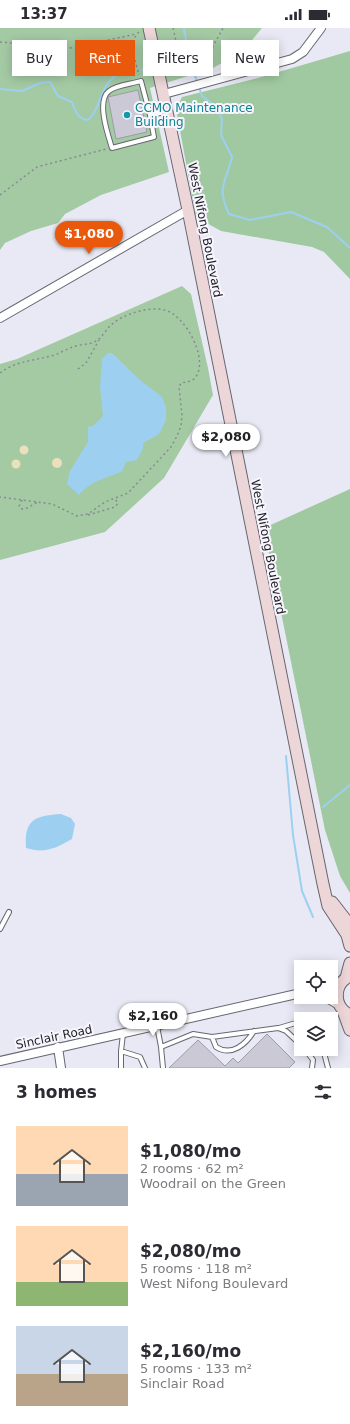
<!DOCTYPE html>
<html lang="en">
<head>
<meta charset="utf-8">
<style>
	body { margin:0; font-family:"DejaVu Sans",sans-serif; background:#f2f2f3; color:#2b2b33; height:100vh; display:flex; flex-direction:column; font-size:15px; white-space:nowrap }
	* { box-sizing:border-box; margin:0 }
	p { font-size:13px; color:#7c7c81 }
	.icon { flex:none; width:22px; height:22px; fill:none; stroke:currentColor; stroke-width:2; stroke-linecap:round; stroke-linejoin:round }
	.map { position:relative; height:1040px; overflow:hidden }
	.sheet { display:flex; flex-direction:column; background:#fff; flex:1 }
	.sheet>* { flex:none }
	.banner { position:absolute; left:12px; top:12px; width:326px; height:36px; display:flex; gap:8px }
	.buttons { position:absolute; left:294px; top:932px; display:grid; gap:8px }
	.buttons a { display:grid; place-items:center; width:44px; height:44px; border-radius:0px; background:#fff; box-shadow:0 2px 10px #0003; font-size:20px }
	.price { position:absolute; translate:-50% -34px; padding:0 9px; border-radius:14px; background:#fff; color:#222; font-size:13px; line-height:26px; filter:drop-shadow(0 1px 2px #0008) }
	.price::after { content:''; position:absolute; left:50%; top:24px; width:12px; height:9px; margin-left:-6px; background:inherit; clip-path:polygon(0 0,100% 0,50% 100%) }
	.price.active { background:#ea580c; color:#fff }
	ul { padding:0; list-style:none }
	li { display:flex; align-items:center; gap:12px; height:100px; padding:0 16px }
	li span { display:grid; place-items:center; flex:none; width:112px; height:80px; border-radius:0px; color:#555 }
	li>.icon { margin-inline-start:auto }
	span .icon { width:48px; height:48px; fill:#fffc; stroke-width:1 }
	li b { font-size:17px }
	h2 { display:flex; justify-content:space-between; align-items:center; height:48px; padding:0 16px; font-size:17px }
	.chip { padding:0 14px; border-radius:0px; background:#fff; box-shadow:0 2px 10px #0003; font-size:14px; line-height:36px }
	.chip.active { background:#ea580c; color:#fff }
	.status { display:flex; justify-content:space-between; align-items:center; height:28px; padding:0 20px; background:#fff; direction:ltr }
	.status svg { height:11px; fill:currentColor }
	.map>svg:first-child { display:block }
</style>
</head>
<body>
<div class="status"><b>13:37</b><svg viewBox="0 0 49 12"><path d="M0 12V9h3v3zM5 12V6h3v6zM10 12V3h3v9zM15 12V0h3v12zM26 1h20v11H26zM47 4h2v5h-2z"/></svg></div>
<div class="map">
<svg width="350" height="1040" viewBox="0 0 350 1040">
	<rect width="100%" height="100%" fill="#e9e9f5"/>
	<path fill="#a4caa4" d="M0 0H262L243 23 213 40 150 60 169 144 101 167 65 186 58 195 31 203 5 215 0 222Z
		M182 258 191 266 208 340 213 367 164 450 105 504 0 532V336L17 331Z"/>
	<path fill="#a0c9a1" d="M350 23V251L324 224 312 219 221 203 196 189 176 81 182 69 258 50Z
		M350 461V865L340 848 325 802 264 500Z"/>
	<path fill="#eae0bb" d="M19.5 422a4.5 4.5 0 1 1 9 0a4.5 4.5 0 1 1-9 0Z
		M52 435a5 5 0 1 1 10 0a5 5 0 1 1-10 0Z
		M11.5 436a4.5 4.5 0 1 1 9 0a4.5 4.5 0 1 1-9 0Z"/>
	<path fill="#9dd0f0" d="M108 325H112L140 352 162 369 166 379V392L159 406 143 415V420L137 432 126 434 122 443C106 451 91 452 79 467L67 456 70 443 88 414V399L93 398 103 388 100 359 102 331Z
		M61 786 71 790 75 796 72 811C56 820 45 826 26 820 24 791 35 788 61 786Z"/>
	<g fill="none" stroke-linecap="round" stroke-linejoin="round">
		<path stroke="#9dd0f0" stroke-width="2" d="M184 0 190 36 198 55
			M170 34 188 29
			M142 42 145 41
			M199 59 202 68 215 78 222 91 221 107 232 129C226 155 216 159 229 186L250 192 291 184 327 199 350 220
			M0 61 22 63 40 55 50 54 58 68 72 74C75 83 78 91 88 92 102 80 100 54 119 46 123 45 130 44 134 44
			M286 728 293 807 302 863 313 889
			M323 779 350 757"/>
	</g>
	<path fill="#cac9d5" stroke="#9c9ca7" d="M138 62 147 104 116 111 108 69Z
		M267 1006 295 1034 289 1040H169L198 1012 225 1038 233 1030 238 1035Z"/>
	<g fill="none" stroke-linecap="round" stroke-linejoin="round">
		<defs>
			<path id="service" d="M141 53 150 87 154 109 112 120C108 107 96 73 109 63 116 57 131 56 141 53Z
				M150 87 166 84
				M0 901 9 884
				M157 998 161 1019 193 1006 212 1009
				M279 1000 299 994 301 996
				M254 1003C246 1016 232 1029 216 1019L212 1009 278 1000 286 1003 301 1017
				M123 1006 121 1023 140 1029 145 1040
				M161 1019 163 1040
				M305 1021 313 1032 312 1040
				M323 1021 328 1040
				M121 1040V1023"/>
			<path id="minor" d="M164 66 292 31 303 24 321 0
				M0 290 188 182
				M325 969 339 977
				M58 1019 61 1040
				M0 1033 301 965"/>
			<path id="secondary" d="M149 0 188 182 323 856 328 878 347 907 350 918
				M332 874 350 897
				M350 948C333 956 333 979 350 987
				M346 950 350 935
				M343 983 350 1002"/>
		</defs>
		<use href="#service" stroke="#666670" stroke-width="6"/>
		<use href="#minor" stroke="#666670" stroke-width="10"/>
		<use href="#secondary" stroke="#666670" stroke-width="13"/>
		<path stroke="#898991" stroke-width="1.5" stroke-dasharray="2 3" stroke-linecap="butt" d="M173 0 176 13 204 26 211 22 223 0
			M139 4C127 14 136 35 139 47
			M176 13 175 16 183 35
			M0 14 85 21 99 14 136 6
			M0 167 37 139 106 121
			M78 341 86 335 99 312
			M0 345C16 333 32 333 51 328 59 326 66 321 73 319 80 316 88 317 94 314 102 311 105 302 111 297 123 286 149 278 165 282 185 287 210 332 195 350 191 354 186 354 181 355L179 359 182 387 181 398 177 408 171 419 128 465 105 474 88 486 77 488 52 476 0 469
			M22 472 19 478 22 481 27 480 38 474
			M88 487 115 479 118 475 115 471"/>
		<use href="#service" stroke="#fff" stroke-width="4"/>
		<use href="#minor" stroke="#fff" stroke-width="8"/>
		<use href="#secondary" stroke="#edd6d8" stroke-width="11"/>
	</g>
	<circle fill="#0f9aa8" stroke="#f7f6fe" stroke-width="1.5" cx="127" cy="87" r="4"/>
	<g text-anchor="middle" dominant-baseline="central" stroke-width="4" stroke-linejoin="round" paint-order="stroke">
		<g font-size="12" fill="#0d838f" stroke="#f7f6fe" text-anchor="start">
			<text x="135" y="80">CCMO Maintenance<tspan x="135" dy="14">Building</tspan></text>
		</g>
		<g font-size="12" fill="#1e1e22" stroke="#f7f6fe">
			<text transform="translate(205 202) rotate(79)">West Nifong Boulevard</text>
			<text transform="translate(268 519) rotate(79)">West Nifong Boulevard</text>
			<text transform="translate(54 1009) rotate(-12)">Sinclair Road</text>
		</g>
	</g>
</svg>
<div class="buttons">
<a><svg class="icon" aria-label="locate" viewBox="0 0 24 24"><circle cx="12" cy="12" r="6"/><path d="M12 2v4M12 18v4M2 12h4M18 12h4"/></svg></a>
<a><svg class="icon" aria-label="layers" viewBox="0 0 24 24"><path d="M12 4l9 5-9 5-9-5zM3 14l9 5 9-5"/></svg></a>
</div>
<b class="price active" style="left:89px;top:227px">$1,080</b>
<b class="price" style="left:226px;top:430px">$2,080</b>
<b class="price" style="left:153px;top:1009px">$2,160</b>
<div class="banner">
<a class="chip">Buy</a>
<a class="chip active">Rent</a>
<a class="chip">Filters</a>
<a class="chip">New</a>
</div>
</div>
<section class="sheet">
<h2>3 homes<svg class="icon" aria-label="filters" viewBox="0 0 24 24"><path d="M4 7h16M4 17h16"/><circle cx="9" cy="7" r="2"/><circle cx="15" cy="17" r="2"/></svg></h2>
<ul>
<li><span style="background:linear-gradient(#ffd9b3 60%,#9aa5b1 0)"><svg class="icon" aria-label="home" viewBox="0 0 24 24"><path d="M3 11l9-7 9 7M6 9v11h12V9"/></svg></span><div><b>$1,080/mo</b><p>2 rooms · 62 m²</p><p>Woodrail on the Green</p></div></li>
<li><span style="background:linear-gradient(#ffd9b3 70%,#8fb573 0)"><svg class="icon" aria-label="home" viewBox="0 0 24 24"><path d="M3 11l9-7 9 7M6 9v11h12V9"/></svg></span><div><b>$2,080/mo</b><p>5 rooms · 118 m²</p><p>West Nifong Boulevard</p></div></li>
<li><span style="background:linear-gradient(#c9d6e8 60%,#b9a48a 0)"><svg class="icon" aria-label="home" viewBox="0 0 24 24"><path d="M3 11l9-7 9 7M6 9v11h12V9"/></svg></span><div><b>$2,160/mo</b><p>5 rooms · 133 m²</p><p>Sinclair Road</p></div></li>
</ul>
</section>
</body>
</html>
